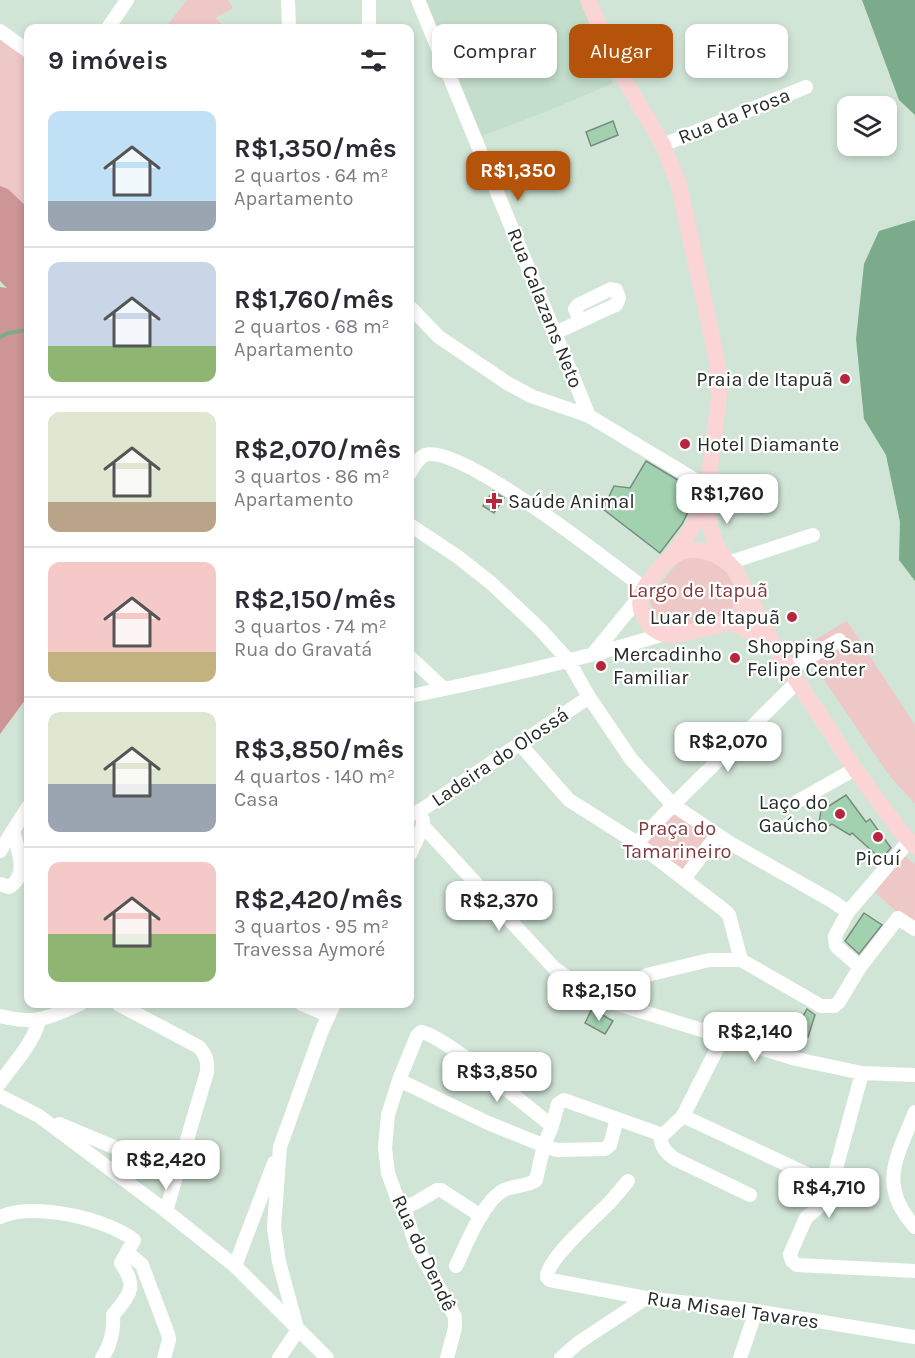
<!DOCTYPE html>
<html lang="pt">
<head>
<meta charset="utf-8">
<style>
	body { margin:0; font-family:Karla,sans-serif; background:#f7f7f7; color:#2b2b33; height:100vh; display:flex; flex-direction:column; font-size:22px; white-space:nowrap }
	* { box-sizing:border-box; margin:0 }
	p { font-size:20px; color:#7c7c81 }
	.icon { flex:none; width:33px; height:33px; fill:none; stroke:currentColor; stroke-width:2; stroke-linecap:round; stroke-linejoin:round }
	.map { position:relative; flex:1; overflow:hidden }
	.sheet { position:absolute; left:24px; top:24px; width:390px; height:984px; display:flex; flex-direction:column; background:#fff; border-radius:12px; box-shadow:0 3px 9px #0003 }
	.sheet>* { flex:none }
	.banner { position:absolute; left:432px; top:24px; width:393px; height:54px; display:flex; gap:12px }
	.tools { position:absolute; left:837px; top:96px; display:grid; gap:12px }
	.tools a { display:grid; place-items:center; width:60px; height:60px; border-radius:12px; background:#fff; box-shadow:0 3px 9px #0003; font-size:30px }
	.price { position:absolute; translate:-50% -51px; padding:0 14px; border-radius:12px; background:#fff; color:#222; font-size:20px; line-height:39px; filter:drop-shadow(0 2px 3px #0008) }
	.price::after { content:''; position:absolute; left:50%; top:36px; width:18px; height:14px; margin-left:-9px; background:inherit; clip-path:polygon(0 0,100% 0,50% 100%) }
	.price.selected { background:#b45309; color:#fff }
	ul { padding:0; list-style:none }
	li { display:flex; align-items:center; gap:18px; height:150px; padding:0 24px }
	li+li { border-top:2px solid #e1e1e2 }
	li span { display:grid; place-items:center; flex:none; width:168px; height:120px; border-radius:12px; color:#555 }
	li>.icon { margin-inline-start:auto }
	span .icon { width:72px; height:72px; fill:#fffc; stroke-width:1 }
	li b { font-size:26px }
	h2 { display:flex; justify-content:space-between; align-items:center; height:72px; padding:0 24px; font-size:26px }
	.pill { padding:0 21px; border-radius:12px; background:#fff; box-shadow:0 3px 9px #0003; font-size:21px; line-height:54px }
	.pill.selected { background:#b45309; color:#fff }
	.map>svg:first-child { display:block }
</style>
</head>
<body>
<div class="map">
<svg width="915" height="1358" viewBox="0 0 915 1358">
	<rect width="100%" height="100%" fill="#d1e5d7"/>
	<path fill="#c3deca" d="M426 0H580L613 83 555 108 482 136Z"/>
	<path fill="#eec7c7" d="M187 0H228L233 8 215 18 226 28H165Z
		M0 31 28 50V208L8 189 0 186Z
		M696 554C717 560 736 574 735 598 735 603 736 608 732 611 726 615 716 617 710 619 684 627 658 635 650 601L657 588 680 560Z
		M847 621 915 725V804L888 774 802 647Z
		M674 810 709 838 686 871 643 842Z
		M903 855 915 864V923L900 915 875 892Z"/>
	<path fill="#cd9595" d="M0 186 8 189 28 208V696L0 734V287L7 288 0 281Z"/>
	<path fill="#7cab8b" d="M862 0H915V115L899 100Z
		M915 220V581L899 560 900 522 886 455 864 419 856 339 864 264 879 231Z"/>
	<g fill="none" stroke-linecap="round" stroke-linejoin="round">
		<path stroke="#7cab8b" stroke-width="4" d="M0 337 8 333 28 330"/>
	</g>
	<path fill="#a2d1b0" stroke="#798b7e" stroke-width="1.5" d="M613 121 618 135 591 146 586 132Z
		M646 461 696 491 695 498 682 524 660 553 603 509 614 486 630 488Z
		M493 491 504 498 494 513 483 506Z
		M846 795 866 822 870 819 891 848 881 859 852 833 850 835 832 824 823 829 819 823 821 811Z
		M864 913 882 925 859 954 845 941Z
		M592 1009 613 1021 605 1034 585 1023Z
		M807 1009 815 1015 808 1037 795 1031Z"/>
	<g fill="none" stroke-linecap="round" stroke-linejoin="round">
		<path stroke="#fff" stroke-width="14" d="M288 0 289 28
			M369 0V28
			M418 0 589 416
			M108 28 127 0
			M0 31 28 51
			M663 145 806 87
			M410 307 439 337 507 383 531 396 589 416 707 487
			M555 333 613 306 616 305 619 298 616 290 611 289 578 305 575 309 580 321
			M410 473C413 467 418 458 425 455 459 442 611 564 644 588
			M410 525 458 557 491 583 540 629 568 660 589 697 631 759 673 805 730 843 832 901 848 912
			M728 563 813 535
			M593 654 642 594
			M410 657 444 689
			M789 669 839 640
			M410 696C495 679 580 660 664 634
			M519 743 569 800 637 843 724 910 729 915 741 960
			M798 801 855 769
			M410 815 423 809 589 697
			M423 826 554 968 585 990 604 1000 796 1059 862 1073 915 1075
			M637 843 673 805 797 682
			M0 851 28 807
			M410 854 423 826V820
			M684 879 717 835
			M0 884 9 887C30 875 17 849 13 830
			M860 967 836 946 835 936 848 912 909 841
			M604 1000 647 975 709 960H741L821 1006H834L839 1002 860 967 898 918 915 929
			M118 1004 199 1047C206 1055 208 1061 207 1072L166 1211
			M302 1004 328 1015
			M0 1016C33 1025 50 1018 80 1004
			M399 1080 488 1123 550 1148 557 1150 605 1149 610 1145 617 1119
			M0 1083C14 1063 32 1045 39 1021
			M0 1096 39 1116 166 1211 235 1266 327 1358
			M915 1112C897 1157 877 1185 915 1227
			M683 1116 822 1181 830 1182 833 1180 862 1073
			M59 1124 176 1173
			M552 1126 558 1104 564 1100 660 1134H664L683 1116 723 1037
			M660 1134C661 1147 665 1152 675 1159L750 1195
			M628 1181C620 1190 612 1201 603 1209 590 1222 547 1260 547 1277L550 1280 646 1298 756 1311 915 1337
			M822 1181 823 1203 806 1218 790 1254 792 1261 797 1265 915 1271
			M404 1207 415 1203 437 1190H441L481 1216
			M0 1217C34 1202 105 1218 134 1240L121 1263C138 1288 130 1294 113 1315 114 1331 111 1345 102 1358
			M127 1252 142 1265 168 1334 169 1340 164 1358
			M235 1266 274 1163
			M297 1328 279 1262 274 1227 280 1147 322 1030 334 1004
			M279 1358 298 1330
			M447 1358 455 1328V1317L415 1243 404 1207 397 1198 388 1173 385 1148 388 1115 399 1080 417 1036 421 1032C444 1035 529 1108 552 1126L544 1145 536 1180C527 1187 514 1185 504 1190 483 1201 466 1245 456 1266
			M561 1358 578 1343 646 1298
			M740 1358 756 1311"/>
		<path stroke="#fbd5d5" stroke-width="16" d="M588 0 620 72 663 145 679 185 718 365 719 398 706 499 710 527 716 544 725 559
			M673 555 691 530 706 500
			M745 591C744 600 743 610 736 617 729 624 716 625 706 628 679 635 653 645 641 609 638 597 644 588 651 579 657 571 664 561 673 556 693 543 721 553 735 570L778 652 855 769 898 828 915 847
			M730 622 757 635 770 646"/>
	</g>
	<g fill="#b8263d" stroke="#fff" stroke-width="2">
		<circle cx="845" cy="379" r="6"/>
		<circle cx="685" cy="444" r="6"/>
		<path d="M491 492h6v6h6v6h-6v6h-6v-6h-6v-6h6z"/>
		<circle cx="792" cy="617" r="6"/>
		<circle cx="735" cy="658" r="6"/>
		<circle cx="601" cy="666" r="6"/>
		<circle cx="840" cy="814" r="6"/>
		<circle cx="878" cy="837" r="6"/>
	</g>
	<g text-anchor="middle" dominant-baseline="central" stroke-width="4.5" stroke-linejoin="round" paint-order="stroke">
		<g font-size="20" fill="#252c27" stroke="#fff">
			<text transform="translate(734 116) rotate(-22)">Rua da Prosa</text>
			<text transform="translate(545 308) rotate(68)">Rua Calazans Neto</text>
			<text transform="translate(500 757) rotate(-34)">Ladeira do Olossá</text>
			<text transform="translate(424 1253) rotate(65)">Rua do Dendê</text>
			<text transform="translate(733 1310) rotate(8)">Rua Misael Tavares</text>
		</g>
		<g font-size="20" fill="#252c27" stroke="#fff" text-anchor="start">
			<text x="833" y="379" text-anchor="end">Praia de Itapuã</text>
			<text x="697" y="444">Hotel Diamante</text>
			<text x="508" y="501">Saúde Animal</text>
			<text x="780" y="617" text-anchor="end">Luar de Itapuã</text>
			<text x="747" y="646">Shopping San<tspan x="747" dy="23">Felipe Center</tspan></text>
			<text x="613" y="654">Mercadinho<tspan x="613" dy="23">Familiar</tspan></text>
			<text x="828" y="802" text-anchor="end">Laço do<tspan x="828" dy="23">Gaúcho</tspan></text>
			<text x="878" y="858" text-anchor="middle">Picuí</text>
		</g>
		<g font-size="20" fill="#813a3e" stroke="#fff">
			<text x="698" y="590">Largo de Itapuã</text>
			<text x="677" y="828">Praça do<tspan x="677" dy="23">Tamarineiro</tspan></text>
		</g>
	</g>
</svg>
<div class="tools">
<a><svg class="icon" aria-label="layers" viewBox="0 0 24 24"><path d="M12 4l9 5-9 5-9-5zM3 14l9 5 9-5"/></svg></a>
</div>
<b class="price selected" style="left:518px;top:202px">R$1,350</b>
<b class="price" style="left:727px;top:525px">R$1,760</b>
<b class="price" style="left:728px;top:773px">R$2,070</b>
<b class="price" style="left:499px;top:932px">R$2,370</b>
<b class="price" style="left:599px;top:1022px">R$2,150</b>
<b class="price" style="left:755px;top:1063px">R$2,140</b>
<b class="price" style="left:497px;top:1103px">R$3,850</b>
<b class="price" style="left:166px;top:1191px">R$2,420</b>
<b class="price" style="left:829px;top:1219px">R$4,710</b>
<div class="banner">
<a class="pill">Comprar</a>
<a class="pill selected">Alugar</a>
<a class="pill">Filtros</a>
</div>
<section class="sheet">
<h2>9 imóveis<svg class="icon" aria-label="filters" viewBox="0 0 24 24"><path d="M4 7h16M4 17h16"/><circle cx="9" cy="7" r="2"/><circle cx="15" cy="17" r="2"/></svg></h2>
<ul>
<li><span style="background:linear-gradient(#bfe0f5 75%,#9aa5b1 0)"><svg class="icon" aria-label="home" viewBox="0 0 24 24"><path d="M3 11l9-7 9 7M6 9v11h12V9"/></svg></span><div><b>R$1,350/mês</b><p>2 quartos · 64 m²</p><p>Apartamento</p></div></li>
<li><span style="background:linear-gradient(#c9d6e8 70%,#8fb573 0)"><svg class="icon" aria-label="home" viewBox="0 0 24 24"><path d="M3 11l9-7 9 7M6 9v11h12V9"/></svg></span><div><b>R$1,760/mês</b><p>2 quartos · 68 m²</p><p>Apartamento</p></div></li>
<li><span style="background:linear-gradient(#dfe7d0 75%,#b9a48a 0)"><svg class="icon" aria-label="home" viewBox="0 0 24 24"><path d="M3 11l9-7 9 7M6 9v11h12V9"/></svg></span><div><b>R$2,070/mês</b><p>3 quartos · 86 m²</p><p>Apartamento</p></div></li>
<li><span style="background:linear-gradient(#f6c9c9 75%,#c2b280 0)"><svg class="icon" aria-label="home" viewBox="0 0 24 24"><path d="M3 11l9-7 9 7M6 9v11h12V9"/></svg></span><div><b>R$2,150/mês</b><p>3 quartos · 74 m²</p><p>Rua do Gravatá</p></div></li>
<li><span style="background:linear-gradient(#dfe7d0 60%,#9aa5b1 0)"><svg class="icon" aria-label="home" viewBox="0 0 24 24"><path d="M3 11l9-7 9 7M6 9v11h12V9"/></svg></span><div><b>R$3,850/mês</b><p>4 quartos · 140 m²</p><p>Casa</p></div></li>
<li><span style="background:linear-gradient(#f6c9c9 60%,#8fb573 0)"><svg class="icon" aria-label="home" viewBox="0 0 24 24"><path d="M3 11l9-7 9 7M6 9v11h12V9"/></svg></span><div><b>R$2,420/mês</b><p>3 quartos · 95 m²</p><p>Travessa Aymoré</p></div></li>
</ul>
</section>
</div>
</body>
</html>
